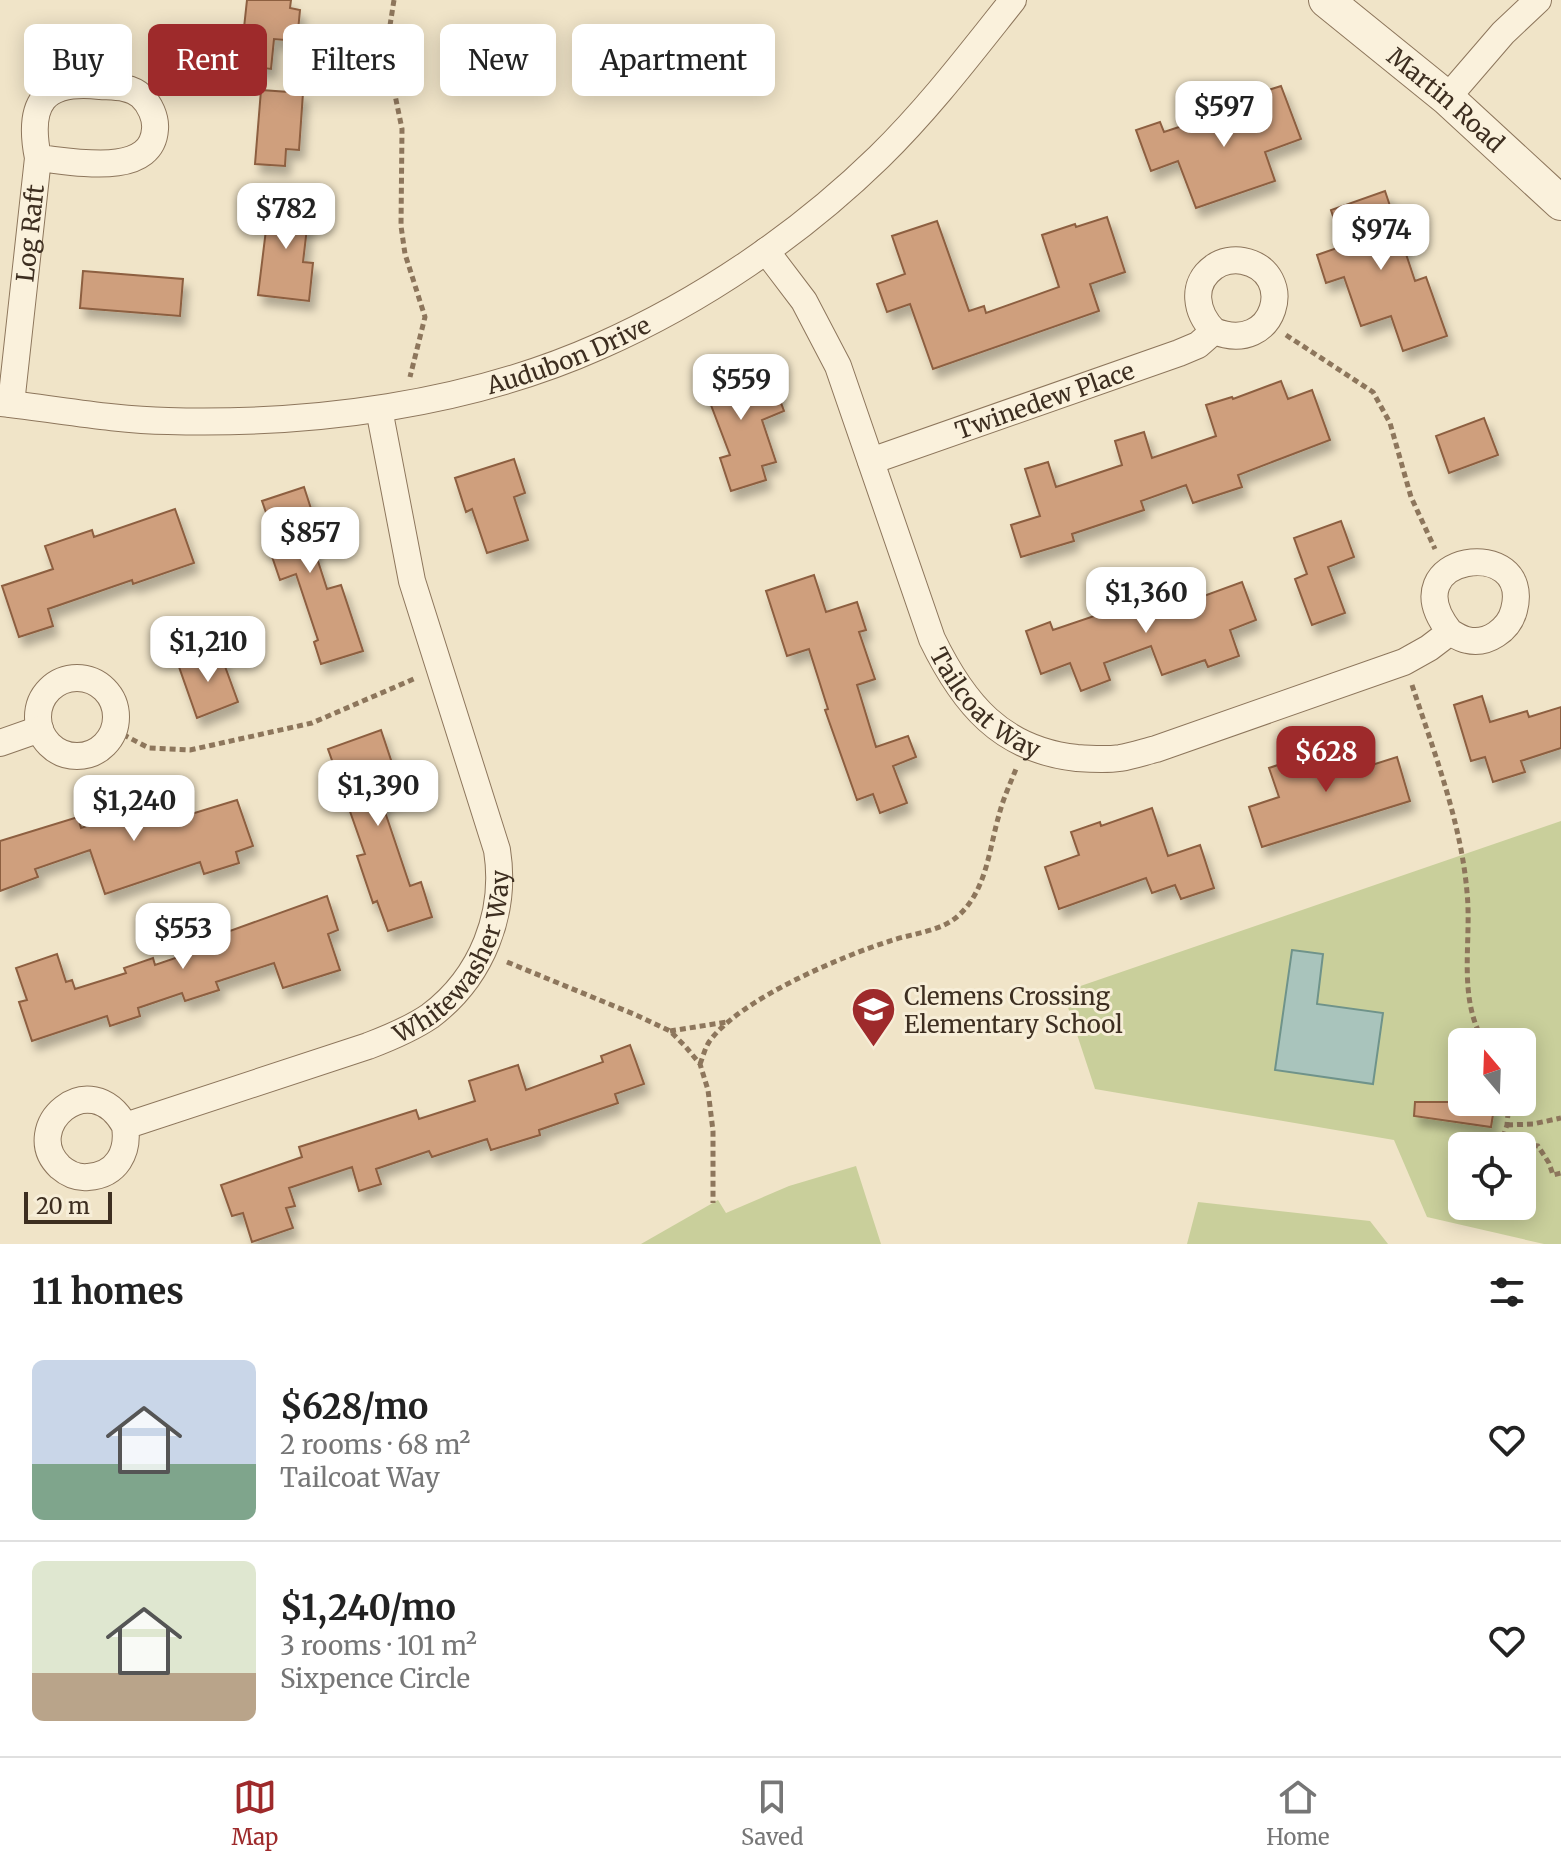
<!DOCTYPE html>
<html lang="en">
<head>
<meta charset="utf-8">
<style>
	body { margin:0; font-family:Merriweather,serif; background:#f6f6f6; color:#222; height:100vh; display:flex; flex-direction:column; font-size:30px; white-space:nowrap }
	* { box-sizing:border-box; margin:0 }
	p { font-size:26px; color:#767676 }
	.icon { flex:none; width:44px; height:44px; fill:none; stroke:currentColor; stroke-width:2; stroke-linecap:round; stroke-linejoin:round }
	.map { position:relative; height:1244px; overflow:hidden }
	.panel { display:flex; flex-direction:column; background:#fff; flex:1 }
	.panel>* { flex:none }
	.banner { position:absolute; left:24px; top:24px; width:800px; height:72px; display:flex; gap:16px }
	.needle { width:52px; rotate:341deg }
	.fabs { position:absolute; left:1448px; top:1028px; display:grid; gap:16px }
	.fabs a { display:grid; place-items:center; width:88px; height:88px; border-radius:12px; background:#fff; box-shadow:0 4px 20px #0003; font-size:40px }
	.scale { position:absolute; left:24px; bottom:20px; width:88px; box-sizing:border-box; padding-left:8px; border:4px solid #3d2e20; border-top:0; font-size:22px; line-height:28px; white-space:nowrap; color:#3d2e20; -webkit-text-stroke:6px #f7eed8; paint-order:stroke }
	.price { position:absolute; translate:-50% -68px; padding:0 18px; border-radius:16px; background:#fff; color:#222; font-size:26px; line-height:52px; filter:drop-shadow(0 2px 4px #0008) }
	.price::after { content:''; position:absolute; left:50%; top:48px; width:24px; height:18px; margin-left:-12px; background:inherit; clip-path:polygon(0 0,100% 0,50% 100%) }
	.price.on { background:#9e2a2b; color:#fff }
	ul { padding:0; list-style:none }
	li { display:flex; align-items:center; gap:24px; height:200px; padding:0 32px }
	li+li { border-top:2px solid #e0e0e0 }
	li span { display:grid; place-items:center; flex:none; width:224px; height:160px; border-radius:12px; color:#555 }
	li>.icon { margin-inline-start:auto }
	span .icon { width:96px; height:96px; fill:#fffc; stroke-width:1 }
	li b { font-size:34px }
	h2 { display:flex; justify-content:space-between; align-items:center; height:96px; padding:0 32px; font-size:34px }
	.pill { padding:0 28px; border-radius:12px; background:#fff; box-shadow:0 4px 20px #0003; font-size:28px; line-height:72px }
	.pill.on { background:#9e2a2b; color:#fff }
	.tab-bar { display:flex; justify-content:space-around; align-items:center; height:112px; border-top:2px solid #e0e0e0; background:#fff; font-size:22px; color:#767676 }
	.tab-bar a { display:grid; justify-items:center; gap:4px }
	.tab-bar .on { color:#9e2a2b }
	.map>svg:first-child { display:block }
</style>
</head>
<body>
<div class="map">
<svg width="1561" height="1244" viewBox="0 0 1561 1244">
	<defs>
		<filter id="shadow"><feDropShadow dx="5" dy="9" stdDeviation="4" flood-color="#0004"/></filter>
	</defs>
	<rect width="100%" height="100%" fill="#f0e4c8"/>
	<path fill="#c9cf9b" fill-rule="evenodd" d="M1561 821V1244H1544L1427 1217 1394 1140 1095 1089 1063 992ZM1462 1042H1522V1102H1462ZM1462 1146H1522V1206H1462Z
		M856 1166 881 1244H641L718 1200 726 1213 789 1186Z
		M1198 1202 1370 1221 1388 1244H1187Z"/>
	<path fill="#a9c4bc" stroke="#6f938a" stroke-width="2" d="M1292 950 1323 954 1317 1004 1383 1013 1373 1084 1275 1070Z"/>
	<path fill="#cf9f7d" stroke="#8d5f41" stroke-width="2" filter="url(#shadow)" d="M247 0H291L290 8 300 10 297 41 274 39 271 69 240 65Z
		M1281 86 1301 139 1265 152 1275 181 1196 208 1178 161 1151 171 1136 130 1160 122 1164 132 1194 122 1197 130 1264 106 1259 93Z
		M261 90 303 93 299 150 286 149 285 166 255 164Z
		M1385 191 1415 281 1426 277 1447 336 1403 351 1391 316 1361 326 1344 277 1326 283 1317 255 1343 246 1331 210Z
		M270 197 310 202 303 262 313 263 309 301 258 295Z
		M1107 217 1125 272 1090 284 1099 311 933 369 910 304 887 312 877 284 905 274 892 236 937 221 969 311 984 306 986 313 1059 287 1042 235 1075 224 1076 227Z
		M83 271 183 279 180 316 80 308Z
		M735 357 749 394 774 384 784 411 762 420 776 462 762 466 766 480 731 491 720 458 730 455 698 371Z
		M1281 381 1288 399 1312 390 1330 440 1238 475 1242 487 1193 503 1186 485 1141 501 1144 510 1072 534 1074 541 1021 557 1011 525 1040 516 1025 469 1048 462 1056 487 1122 465 1115 441 1144 432 1152 458 1216 436 1206 405 1232 397 1233 399Z
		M1484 418 1498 455 1449 473 1436 436Z
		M514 459 525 493 514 497 528 540 487 553 472 509 466 512 455 478Z
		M304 487 315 521 306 524 327 589 341 585 363 651 321 664 314 642 318 640 296 574 280 580 264 533 272 530 262 501Z
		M175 509 194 563 133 584 132 580 48 609 53 626 19 637 2 586 53 569 45 546 92 530 94 537Z
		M1341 521 1354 557 1328 567 1345 613 1312 625 1295 579 1307 574 1294 538Z
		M814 575 826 612 857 602 866 630 859 632 875 679 857 685 876 747 908 736 916 757 893 766 907 803 880 813 873 794 857 800 825 710 828 709 809 649 787 656 766 591Z
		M1242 582 1256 620 1230 630 1239 656 1208 667 1205 660 1162 675 1151 646 1104 663 1110 680 1081 691 1070 663 1041 674 1026 631 1050 622 1053 630 1165 592 1171 608Z
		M219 650 238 702 197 718 178 664Z
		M1482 696 1490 722 1527 711 1529 717 1561 707V748L1521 761 1525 772 1493 782 1485 757 1471 761 1454 705Z
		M381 730 403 796 382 803 410 886 421 882 432 917 388 931 377 901 373 903 357 856 365 854 328 749Z
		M1347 742 1356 770 1397 757 1410 801 1262 847 1249 807 1279 797 1269 768Z
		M178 783 188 815 237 800 253 846 236 852 239 863 204 874 200 862 105 894 90 850 35 869 38 877 0 891V841L78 817 81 828 149 806 145 794Z
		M1152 808 1168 856 1200 845 1214 888 1181 899 1175 885 1152 893 1146 878 1059 909 1045 867 1079 855 1071 832 1100 822 1101 826Z
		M327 896 338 930 328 934 340 970 283 988 274 963 216 982 219 990 185 1001 182 993 138 1008 140 1016 110 1026 107 1016 32 1041 19 1002 27 1000 16 968 57 954 66 982 72 980 75 989 126 973 124 968 153 958 155 965 205 948 202 941Z
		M630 1045 644 1084 615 1094 618 1103 539 1130 540 1135 491 1150 487 1139 432 1157 429 1151 376 1169 381 1184 359 1191 352 1167 289 1188 295 1206 286 1208 293 1228 252 1242 243 1213 232 1216 221 1185 302 1157 299 1147 416 1110 419 1119 475 1101 469 1081 518 1065 526 1090 603 1062 601 1056Z
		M1415 1102H1495L1491 1127 1414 1116Z"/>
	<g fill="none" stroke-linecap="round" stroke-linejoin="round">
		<defs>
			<g id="minor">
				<path d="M1447 98 1503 33 1538 0"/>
				<path id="s1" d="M766 251 804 301 838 366 932 639C963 703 1001 750 1077 758 1090 759 1106 760 1120 758 1132 756 1144 752 1156 749L1404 662 1429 648 1450 632C1455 635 1461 639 1467 640 1487 645 1509 630 1514 610 1534 534 1388 554 1450 632"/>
				<path id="s2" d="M0 403C56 409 112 420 168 421 312 425 468 405 600 346 702 301 800 234 879 157 929 108 970 54 1013 0"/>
				<path id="s3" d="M11 404 38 158C27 103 43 80 100 86 114 87 130 86 141 96 150 104 156 118 155 129 152 179 71 161 38 158"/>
				<path id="s4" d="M871 461 1179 353 1198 345 1214 331C1276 356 1298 272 1243 261 1234 259 1222 261 1214 267 1190 284 1196 313 1214 331"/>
				<circle cx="77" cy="717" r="39"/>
				<path d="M0 743 40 729"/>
				<path id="s5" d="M125 1126C129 1152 117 1175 88 1177 78 1178 68 1174 60 1167 19 1128 90 1063 125 1126L368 1046C389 1038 411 1029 430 1016 482 977 507 913 497 850L412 581 379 409"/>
			</g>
			<g id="tertiary">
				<path id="s6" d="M1326 0 1447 98 1561 203"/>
			</g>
		</defs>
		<use href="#minor" stroke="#8d765c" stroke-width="28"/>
		<use href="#tertiary" stroke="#8d765c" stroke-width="36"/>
		<path stroke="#8d765c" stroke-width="5" stroke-dasharray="6 4" stroke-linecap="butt" d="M394 0 386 51 402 129 401 226 405 254 425 317 410 377
			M1286 335 1373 392 1390 423 1411 497 1435 549
			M1412 685C1434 752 1461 822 1467 892 1472 942 1457 997 1484 1042
			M114 730 149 748 190 750 312 723 416 678
			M507 962 636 1015 670 1031 685 1046 700 1064 708 1090 713 1131V1203
			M670 1031 727 1022
			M700 1064C703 1057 705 1048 709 1042 738 1000 842 956 890 941 913 933 940 932 958 916 987 890 989 849 999 815 1003 799 1010 784 1016 769
			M1509 1102 1507 1125 1502 1140 1538 1146 1549 1163 1553 1175 1561 1173
			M1507 1125 1533 1124 1561 1118"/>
		<use href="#minor" stroke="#faf1dc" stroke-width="26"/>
		<use href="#tertiary" stroke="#faf1dc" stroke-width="34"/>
	</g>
	<defs>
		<symbol id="school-pin" viewBox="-11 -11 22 30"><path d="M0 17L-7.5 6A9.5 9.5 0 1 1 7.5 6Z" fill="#9e2a2b" stroke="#f7eed8"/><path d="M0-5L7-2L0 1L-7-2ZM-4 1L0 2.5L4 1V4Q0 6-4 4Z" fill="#fff"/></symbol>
	</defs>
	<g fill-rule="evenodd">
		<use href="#school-pin" x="848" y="984" width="51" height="69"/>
	</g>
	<g text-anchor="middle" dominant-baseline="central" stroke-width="6" stroke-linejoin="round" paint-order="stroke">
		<g font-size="24" fill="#3d2e20" stroke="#f7eed8">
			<text stroke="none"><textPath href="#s6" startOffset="156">Martin Road</textPath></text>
			<text stroke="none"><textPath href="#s3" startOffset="172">Log Raft</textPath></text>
			<text stroke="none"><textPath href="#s2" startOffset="578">Audubon Drive</textPath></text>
			<text stroke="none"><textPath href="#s4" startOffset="184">Twinedew Place</textPath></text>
			<text stroke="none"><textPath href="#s1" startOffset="510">Tailcoat Way</textPath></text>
			<text stroke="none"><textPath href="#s5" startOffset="632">Whitewasher Way</textPath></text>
		</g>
		<g font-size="24" fill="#3d2e20" stroke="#f7eed8" text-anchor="start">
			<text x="904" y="996">Clemens Crossing<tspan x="904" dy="28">Elementary School</tspan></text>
		</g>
	</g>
</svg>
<div class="fabs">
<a><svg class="needle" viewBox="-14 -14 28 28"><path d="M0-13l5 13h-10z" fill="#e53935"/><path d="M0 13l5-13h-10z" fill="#767676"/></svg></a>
<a><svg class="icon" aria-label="locate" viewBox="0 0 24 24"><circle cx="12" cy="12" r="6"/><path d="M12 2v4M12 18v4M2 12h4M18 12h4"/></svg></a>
</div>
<div class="scale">20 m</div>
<b class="price" style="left:1224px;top:149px">$597</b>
<b class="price" style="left:286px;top:251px">$782</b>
<b class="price" style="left:1381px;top:272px">$974</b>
<b class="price" style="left:741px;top:422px">$559</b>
<b class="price" style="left:310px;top:575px">$857</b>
<b class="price" style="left:1146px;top:635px">$1,360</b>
<b class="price" style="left:208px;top:684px">$1,210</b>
<b class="price on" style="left:1326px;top:794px">$628</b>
<b class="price" style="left:378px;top:828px">$1,390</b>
<b class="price" style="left:134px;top:843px">$1,240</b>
<b class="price" style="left:183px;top:971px">$553</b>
<div class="banner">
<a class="pill">Buy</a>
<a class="pill on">Rent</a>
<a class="pill">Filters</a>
<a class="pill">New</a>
<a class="pill">Apartment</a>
</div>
</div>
<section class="panel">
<h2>11 homes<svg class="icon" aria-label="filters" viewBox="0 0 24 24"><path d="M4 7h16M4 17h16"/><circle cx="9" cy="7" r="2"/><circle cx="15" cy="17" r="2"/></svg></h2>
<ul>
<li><span style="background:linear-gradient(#c9d6e8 65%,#7fa58c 0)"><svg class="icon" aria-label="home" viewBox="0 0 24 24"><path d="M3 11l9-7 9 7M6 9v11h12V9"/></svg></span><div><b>$628/mo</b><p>2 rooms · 68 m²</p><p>Tailcoat Way</p></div><svg class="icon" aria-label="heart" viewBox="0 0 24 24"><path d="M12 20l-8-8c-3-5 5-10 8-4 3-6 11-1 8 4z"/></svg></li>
<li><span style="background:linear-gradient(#dfe7d0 70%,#b9a48a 0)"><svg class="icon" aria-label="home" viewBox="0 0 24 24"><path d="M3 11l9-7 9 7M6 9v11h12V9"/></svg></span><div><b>$1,240/mo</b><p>3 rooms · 101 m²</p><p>Sixpence Circle</p></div><svg class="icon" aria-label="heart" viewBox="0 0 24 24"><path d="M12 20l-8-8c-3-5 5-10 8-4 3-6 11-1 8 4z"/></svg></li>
</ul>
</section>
<nav class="tab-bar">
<a class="on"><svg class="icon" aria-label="map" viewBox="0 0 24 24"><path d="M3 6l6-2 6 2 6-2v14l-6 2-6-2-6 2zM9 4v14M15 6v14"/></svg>Map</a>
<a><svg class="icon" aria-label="saved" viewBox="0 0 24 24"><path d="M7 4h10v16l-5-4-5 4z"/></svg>Saved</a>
<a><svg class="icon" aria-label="home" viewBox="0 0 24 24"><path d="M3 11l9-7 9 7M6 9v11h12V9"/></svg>Home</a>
</nav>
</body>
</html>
